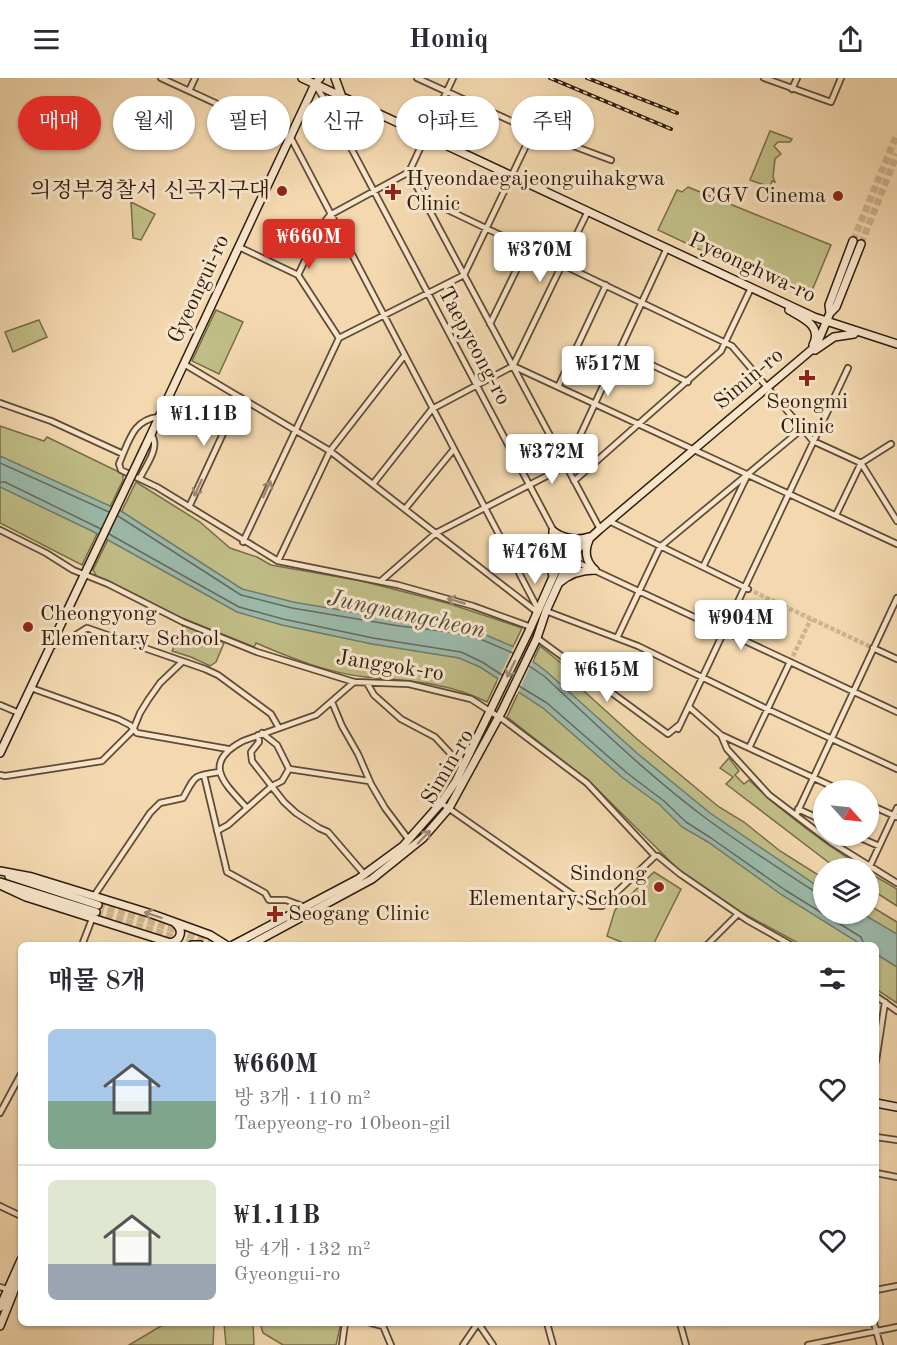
<!DOCTYPE html>
<html lang="ko">
<head>
<meta charset="utf-8">
<style>
	body { margin:0; font-family:"Old Standard TT","Noto Serif KR",serif; background:#f2f2f3; color:#2b2b33; height:100vh; display:flex; flex-direction:column; font-size:22px; white-space:nowrap }
	* { box-sizing:border-box; margin:0 }
	p { font-size:20px; color:#7c7c81 }
	.icon { flex:none; width:33px; height:33px; fill:none; stroke:currentColor; stroke-width:2; stroke-linecap:round; stroke-linejoin:round }
	.map { position:relative; flex:1; overflow:hidden }
	.drawer { position:absolute; left:18px; top:864px; width:861px; height:384px; display:flex; flex-direction:column; background:#fff; border-radius:9px; box-shadow:0 2px 4px #0004 }
	.drawer>* { flex:none }
	.banner { position:absolute; left:18px; top:18px; width:861px; height:54px; display:flex; gap:12px }
	.needle { width:39px; rotate:117deg }
	.tools { position:absolute; left:813px; top:702px; display:grid; gap:12px }
	.tools a { display:grid; place-items:center; width:66px; height:66px; border-radius:50%; background:#fff; box-shadow:0 2px 4px #0004; font-size:30px }
	.price { position:absolute; translate:-50% -51px; padding:0 14px; border-radius:6px; background:#fff; color:#222; font-size:20px; line-height:39px; filter:drop-shadow(0 2px 3px #0008) }
	.price::after { content:''; position:absolute; left:50%; top:36px; width:18px; height:14px; margin-left:-9px; background:inherit; clip-path:polygon(0 0,100% 0,50% 100%) }
	.price.on { background:#d93025; color:#fff }
	ul { padding:0; list-style:none }
	li { display:flex; align-items:center; gap:18px; height:150px; padding:0 30px }
	li+li { border-top:2px solid #e1e1e2 }
	li span { display:grid; place-items:center; flex:none; width:168px; height:120px; border-radius:9px; color:#555 }
	li>.icon { margin-inline-start:auto }
	span .icon { width:72px; height:72px; fill:#fffc; stroke-width:1 }
	li b { font-size:26px }
	h2 { display:flex; justify-content:space-between; align-items:center; height:72px; padding:0 30px; font-size:26px }
	.chip { padding:0 21px; border-radius:27px; background:#fff; box-shadow:0 2px 4px #0004; font-size:21px; line-height:54px }
	.chip.on { background:#d93025; color:#fff }
	header { display:flex; justify-content:space-between; align-items:center; height:78px; padding:0 30px; background:#fff; font-size:27px; font-weight:700 }
	.map>svg:first-child { display:block }
</style>
</head>
<body>
<header><svg class="icon" aria-label="menu" viewBox="0 0 24 24"><path d="M4 6h16M4 12h16M4 18h16"/></svg>Homiq<svg class="icon" aria-label="share" viewBox="0 0 24 24"><path d="M12 15V3M7 8l5-5 5 5M5 13v7h14v-7"/></svg></header>
<div class="map">
<svg width="897" height="1267" viewBox="0 0 897 1267">
	<rect width="100%" height="100%" fill="#f4d9b0"/>
	<filter id="stains"><feTurbulence type="fractalNoise" baseFrequency=".00333" numOctaves="4"/><feColorMatrix values="0 0 0 0 .2 0 0 0 0 .09 0 0 0 0 .02 0 0 0 .5 -.17"/></filter>
	<radialGradient id="worn" r=".72"><stop offset=".6" stop-color="#630" stop-opacity="0"/><stop offset="1" stop-color="#630" stop-opacity=".3"/></radialGradient>
	<path fill="#c1be87" stroke="#786d4a" stroke-width="1.5" d="M770 53 792 61 790 64H778L774 68 781 76 775 81 773 99 775 104 772 103 770 109 750 102Z
		M688 109 831 167 811 215 785 203 777 208 658 152 677 112 682 114Z
		M131 124 155 136 141 162 133 160Z
		M216 232 243 244 219 296 192 283Z
		M39 242 47 259 13 274 5 254Z
		M0 348 44 363 47 359 123 396V402L82 487 0 445Z
		M136 404 200 444 230 470 257 479 271 487 362 503 447 525 522 550 487 624C447 604 410 603 366 599 328 595 291 580 256 565L254 569 172 536 97 499 93 492Z
		M184 546 224 565 216 584 210 588 191 579 172 573Z
		M540 568 561 585 576 600 575 605 637 661 719 729 744 744 780 773 823 800 824 836H868L869 827 897 844V925L876 911V867H802L739 833 680 793 590 704 507 639Z
		M729 680 739 693 735 697 744 706 749 702C784 736 823 764 863 790H836L726 706 733 699 720 690Z
		M654 794 681 811 653 867H628L607 858 615 832Z
		M868 794 897 811V828L869 810Z
		M166 1245H214L213 1267H129Z
		M224 1245H253L254 1267H226Z
		M260 1245H341L336 1267H283L263 1255Z"/>
	<path fill="#9cbaac" stroke="#707b6c" stroke-width="1.5" d="M0 378 121 433 242 511 293 524 400 542 452 548 479 554 514 569 547 594 638 676 710 735 823 812 824 836H863L897 856V889L876 876V867H862L782 817 708 764 682 749 660 727 623 700 543 630 480 589 459 580 372 566 282 547 237 534 92 453 0 409Z"/>
	<path fill="#f4d9b0" d="M515 566 534 580 517 617 497 604Z"/>
	<g fill="none" stroke-linecap="round" stroke-linejoin="round">
		<path stroke="#666b5c" stroke-width="1.5" d="M0 385 109 434
			M0 404H5L101 451
			M118 438 241 517 292 530 399 548 451 554 478 560 513 575
			M109 456 239 529 283 541 373 560 461 574 482 584 502 597
			M529 588 544 598C597 647 649 698 707 741 742 767 778 790 814 813L824 817
			M519 608 547 625 627 695 664 723 686 744 711 760 785 812 861 859 864 867"/>
		<path stroke="#cdb38f" stroke-width="4.5" stroke-dasharray="4.5 2" stroke-linecap="butt" d="M748 511 873 570
			M790 584 811 541"/>
		<path stroke="#cdb38f" stroke-width="7" stroke-dasharray="7 3.5" stroke-linecap="butt" d="M853 163 897 56
			M861 166 897 76
			M98 827 182 854 215 867
			M96 834 197 867"/>
		<defs>
			<path id="street" d="M161 0 291 60 538 531
				M764 0 831 24 841 0
				M316 8 331 32 568 480 897 634
				M792 11 797 0
				M189 13 195 0
				M547 24 533 53 611 82
				M409 94 600 451
				M409 94 453 0
				M423 120 732 268 813 363 861 385 897 443
				M239 169 298 197 339 260
				M298 197 322 147 330 137 409 94
				M490 246 527 170
				M620 272 688 304
				M184 286 330 373 537 534
				M513 288 897 466
				M513 288 588 133
				M558 309 606 207
				M0 325 51 343 123 376C131 357 136 342 158 339
				M123 376 119 386 121 392 157 409 278 483 398 507 473 528 531 549
				M140 400C146 387 161 369 151 356
				M574 403 721 273 751 210
				M373 406 432 331 513 288
				M189 429 240 319
				M405 431 454 371
				M836 437 861 385 891 366
				M609 443 748 511
				M0 452 46 475 73 492 108 506 183 544 257 574 354 604 409 606 471 621 505 643 587 705 655 778H658L680 796 747 842 791 867
				M243 464 339 260 464 197 533 53 417 0
				M278 483 330 373 404 278
				M703 489 747 398
				M381 503 436 455 566 388 667 170
				M546 533 638 568 767 631 897 691
				M537 560 668 656 679 647
				M617 560 660 469 802 351
				M51 568 71 560 87 550 205 591 218 597 271 636 279 650
				M873 570 897 581
				M367 605 374 617 401 641 435 659 463 689
				M31 610 118 641 130 647 137 655 228 671
				M332 624 342 648 358 676 371 706 385 730 409 762
				M0 627 19 635
				M689 629 721 657 727 671 769 717 831 764 897 805
				M678 651 848 290
				M262 655 277 667 289 691 369 703
				M258 657 259 664 251 674 252 683 284 724 296 735 319 750 328 754 365 797
				M721 657 840 712
				M749 670 790 584
				M0 697 5 698 102 683 133 652 140 635 148 622 160 605 182 584
				M204 697 227 794 265 815 269 822H286L305 829
				M441 725 576 819 592 828H602L655 778
				M868 726 897 739
				M247 730C224 705 201 685 243 663L316 637 354 604
				M798 731 824 743
				M796 737 897 520
				M217 753 228 747 272 708 282 703 289 691
				M856 758 879 768
				M869 790 897 730
				M94 818 150 735 160 725 183 720C196 697 192 698 219 694
				M82 867 92 841
				M707 867 738 836
				M876 918 897 933
				M876 983 885 924
				M0 1035 21 996
				M876 1059 897 1062
				M876 1095 897 1099
				M0 1128 21 1138
				M0 1209 7 1211
				M876 1212 897 1208
				M371 1245 383 1248 391 1267
				M478 1245 493 1267
				M547 1245 553 1267
				M680 1245 686 1267
				M874 1245 880 1267
				M342 1267 345 1245
				M463 1267 478 1245
				M808 1267 897 1249"/>
			<path id="secondary" d="M302 0 814 239 897 266
				M335 0 342 19
				M340 48 338 40 342 32 350 29 360 30
				M789 232C803 240 823 248 813 267
				M830 235 829 227 853 163
				M815 272 834 259 854 256
				M146 367 315 6 320 0
				M553 453C563 461 577 463 589 459
				M589 462C584 473 586 484 595 492
				M552 495 553 453
				M559 505C569 496 581 492 595 492
				M0 675 88 489
				M0 793 32 799 152 836 210 857 226 867
				M9 798 98 827
				M0 804 96 834
				M0 807 26 819 177 867
				M170 865C181 863 184 852 175 845
				M192 867H200
				M233 867 358 801 403 768 441 725 456 703 529 553 557 490 600 451 816 268 830 235 836 229 861 166
				M250 867 372 801 423 760 449 730 502 633 537 560 546 533 566 489 568 480
				M876 1025 897 1029
				M0 1229 21 1182
				M0 1248 21 1195"/>
		</defs>
		<use href="#street" stroke="#604b35" stroke-width="8"/>
		<use href="#secondary" stroke="#2f1c0c" stroke-width="10"/>
		<use href="#street" stroke="#f8e6cc" stroke-width="4.5"/>
		<use href="#secondary" stroke="#f8e6cc" stroke-width="7"/>
		<defs>
			<path id="rail" d="M550 0 671 51
				M587 0 677 35"/>
		</defs>
		<use href="#rail" stroke="#2f1c0c" stroke-width="4"/>
		<use href="#rail" stroke="#f8e6cc" stroke-width="1.5" stroke-dasharray="4.5" stroke-linecap="butt"/>
		<defs>
			<path id="secondary-bridge" d="M88 489 146 367"/>
		</defs>
		<use href="#secondary-bridge" stroke="#2f1c0c" stroke-width="10" stroke-linecap="butt"/>
		<use href="#secondary-bridge" stroke="#f8e6cc" stroke-width="7"/>
	</g>
	<defs><path id="oneway-shaft" d="M-6 0H5M1.5-3L5.5 0L1.5 3" fill="none" stroke-width="1.6" stroke-linecap="round" stroke-linejoin="round" transform="scale(1.5)"/></defs>
	<g stroke="#9e8b76">
		<use href="#oneway-shaft" transform="translate(198 410) rotate(115)"/>
		<use href="#oneway-shaft" transform="translate(267 411) rotate(-65)"/>
		<use href="#oneway-shaft" transform="translate(456 523) rotate(-164)"/>
		<use href="#oneway-shaft" transform="translate(511 591) rotate(116)"/>
		<use href="#oneway-shaft" transform="translate(424 759) rotate(-46)"/>
		<use href="#oneway-shaft" transform="translate(153 837) rotate(-162)"/>
	</g>
	<g fill="#8f2418" stroke="#f8e6cc" stroke-width="2">
		<circle cx="282" cy="113" r="6"/>
		<path d="M390 105h6v6h6v6h-6v6h-6v-6h-6v-6h6z"/>
		<circle cx="838" cy="118" r="6"/>
		<path d="M804 291h6v6h6v6h-6v6h-6v-6h-6v-6h6z"/>
		<circle cx="28" cy="549" r="6"/>
		<circle cx="659" cy="809" r="6"/>
		<path d="M272 827h6v6h6v6h-6v6h-6v-6h-6v-6h6z"/>
	</g>
	<g text-anchor="middle" dominant-baseline="central" stroke-width="6" stroke-linejoin="round" paint-order="stroke">
		<g font-size="22" fill="#2f1c0c" stroke="#f8e6cc" text-anchor="start">
			<text x="406" y="101">Hyeondaegajeonguihakgwa<tspan x="406" dy="25">Clinic</tspan></text>
			<text x="270" y="113" text-anchor="end">의정부경찰서 신곡지구대</text>
			<text x="826" y="118" text-anchor="end">CGV Cinema</text>
			<text x="807" y="324" text-anchor="middle">Seongmi<tspan x="807" dy="25">Clinic</tspan></text>
			<text x="40" y="536">Cheongyong<tspan x="40" dy="25">Elementary School</tspan></text>
			<text x="647" y="796" text-anchor="end">Sindong<tspan x="647" dy="25">Elementary School</tspan></text>
			<text x="288" y="836">Seogang Clinic</text>
		</g>
		<g font-size="22" fill="#2f1c0c" stroke="#f8e6cc">
			<text transform="translate(752 190) rotate(25)">Pyeonghwa-ro</text>
			<text transform="translate(199 211) rotate(-65)">Gyeongui-ro</text>
			<text transform="translate(474 268) rotate(62)">Taepyeong-ro</text>
			<text transform="translate(749 301) rotate(-40)">Simin-ro</text>
			<text transform="translate(390 588) rotate(9)">Janggok-ro</text>
			<text transform="translate(448 689) rotate(-60)">Simin-ro</text>
		</g>
		<g font-size="24" font-style="italic" fill="#504b3c" stroke="#f8e6cc">
			<text transform="translate(406 537) rotate(12)">Jungnangcheon</text>
		</g>
	</g>
	<rect width="100%" height="100%" filter="url(#stains)"/>
	<rect width="100%" height="100%" fill="url(#worn)"/>
</svg>
<div class="tools">
<a><svg class="needle" viewBox="-14 -14 28 28"><path d="M0-13l5 13h-10z" fill="#e53935"/><path d="M0 13l5-13h-10z" fill="#7c7c81"/></svg></a>
<a><svg class="icon" aria-label="layers" viewBox="0 0 24 24"><path d="M12 4l9 5-9 5-9-5zM3 14l9 5 9-5"/></svg></a>
</div>
<b class="price on" style="left:309px;top:192px">₩660M</b>
<b class="price" style="left:540px;top:205px">₩370M</b>
<b class="price" style="left:608px;top:319px">₩517M</b>
<b class="price" style="left:204px;top:369px">₩1.11B</b>
<b class="price" style="left:552px;top:407px">₩372M</b>
<b class="price" style="left:535px;top:507px">₩476M</b>
<b class="price" style="left:741px;top:573px">₩904M</b>
<b class="price" style="left:607px;top:625px">₩615M</b>
<div class="banner">
<a class="chip on">매매</a>
<a class="chip">월세</a>
<a class="chip">필터</a>
<a class="chip">신규</a>
<a class="chip">아파트</a>
<a class="chip">주택</a>
</div>
<section class="drawer">
<h2>매물 8개<svg class="icon" aria-label="filters" viewBox="0 0 24 24"><path d="M4 7h16M4 17h16"/><circle cx="9" cy="7" r="2"/><circle cx="15" cy="17" r="2"/></svg></h2>
<ul>
<li><span style="background:linear-gradient(#a9c7e8 60%,#7fa58c 0)"><svg class="icon" aria-label="home" viewBox="0 0 24 24"><path d="M3 11l9-7 9 7M6 9v11h12V9"/></svg></span><div><b>₩660M</b><p>방 3개 · 110 m²</p><p>Taepyeong-ro 10beon-gil</p></div><svg class="icon" aria-label="heart" viewBox="0 0 24 24"><path d="M12 20l-8-8c-3-5 5-10 8-4 3-6 11-1 8 4z"/></svg></li>
<li><span style="background:linear-gradient(#dfe7d0 70%,#9aa5b1 0)"><svg class="icon" aria-label="home" viewBox="0 0 24 24"><path d="M3 11l9-7 9 7M6 9v11h12V9"/></svg></span><div><b>₩1.11B</b><p>방 4개 · 132 m²</p><p>Gyeongui-ro</p></div><svg class="icon" aria-label="heart" viewBox="0 0 24 24"><path d="M12 20l-8-8c-3-5 5-10 8-4 3-6 11-1 8 4z"/></svg></li>
</ul>
</section>
</div>
</body>
</html>
